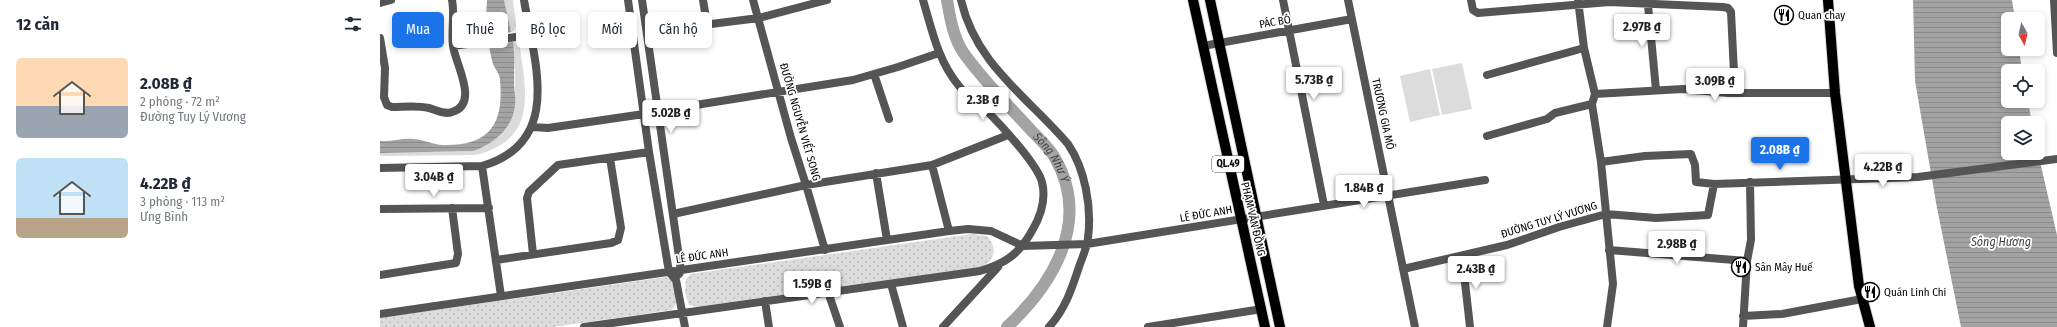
<!DOCTYPE html>
<html lang="vi">
<head>
<meta charset="utf-8">
<style>
	body { margin:0; font-family:"Fira Sans Condensed",sans-serif; background:#f2f2f3; color:#1f2937; height:100vh; display:flex; flex-direction:column; font-size:15px; white-space:nowrap }
	* { box-sizing:border-box; margin:0 }
	p { font-size:13px; color:#747a83 }
	.icon { flex:none; width:22px; height:22px; fill:none; stroke:currentColor; stroke-width:2; stroke-linecap:round; stroke-linejoin:round }
	.map { position:relative; flex:1; overflow:hidden }
	.sheet { display:flex; flex-direction:column; background:#fff; width:380px }
	.sheet>* { flex:none }
	.guide { position:absolute; left:12px; top:12px; width:380px; height:36px; display:flex; gap:8px }
	.needle { width:26px; rotate:172deg }
	.tools { position:absolute; left:1621px; top:12px; display:grid; gap:8px }
	.tools a { display:grid; place-items:center; width:44px; height:44px; border-radius:6px; background:#fff; box-shadow:0 2px 6px #0003; font-size:20px }
	.price { position:absolute; translate:-50% -34px; padding:0 9px; border-radius:4px; background:#fff; color:#222; font-size:13px; line-height:26px; filter:drop-shadow(0 1px 2px #0008) }
	.price::after { content:''; position:absolute; left:50%; top:24px; width:12px; height:9px; margin-left:-6px; background:inherit; clip-path:polygon(0 0,100% 0,50% 100%) }
	.price.active { background:#1a73e8; color:#fff }
	ul { padding:0; list-style:none }
	li { display:flex; align-items:center; gap:12px; height:100px; padding:0 16px }
	li span { display:grid; place-items:center; flex:none; width:112px; height:80px; border-radius:6px; color:#555 }
	li>.icon { margin-inline-start:auto }
	span .icon { width:48px; height:48px; fill:#fffc; stroke-width:1 }
	li b { font-size:17px }
	h2 { display:flex; justify-content:space-between; align-items:center; height:48px; padding:0 16px; font-size:17px }
	.tag { padding:0 14px; border-radius:6px; background:#fff; box-shadow:0 2px 6px #0003; font-size:14px; line-height:36px }
	.tag.active { background:#1a73e8; color:#fff }
	main { display:flex; flex:1; min-height:0 }
	.map>svg:first-child { display:block }
</style>
</head>
<body>
<main>
<section class="sheet">
<h2>12 căn<svg class="icon" aria-label="filters" viewBox="0 0 24 24"><path d="M4 7h16M4 17h16"/><circle cx="9" cy="7" r="2"/><circle cx="15" cy="17" r="2"/></svg></h2>
<ul>
<li><span style="background:linear-gradient(#ffd9b3 60%,#9aa5b1 0)"><svg class="icon" aria-label="home" viewBox="0 0 24 24"><path d="M3 11l9-7 9 7M6 9v11h12V9"/></svg></span><div><b>2.08B ₫</b><p>2 phòng · 72 m²</p><p>Đường Tuy Lý Vương</p></div></li>
<li><span style="background:linear-gradient(#bfe0f5 75%,#b9a48a 0)"><svg class="icon" aria-label="home" viewBox="0 0 24 24"><path d="M3 11l9-7 9 7M6 9v11h12V9"/></svg></span><div><b>4.22B ₫</b><p>3 phòng · 113 m²</p><p>Ưng Bình</p></div></li>
</ul>
</section>
<div class="map">
<svg width="1677" height="327" viewBox="0 0 1677 327">
	<defs>
		<pattern id="grass-dots" width="8" height="8" patternUnits="userSpaceOnUse"><rect width="8" height="8" fill="#dcdcdc"/><path d="M2 2h.1M6 6h.1" fill="none" stroke="#bbb" stroke-width="1.8" stroke-linecap="round"/></pattern>
		<pattern id="water-rules" width="6" height="5" patternUnits="userSpaceOnUse"><rect width="6" height="5" fill="#a3a3a3"/><path d="M0 2.5h6" fill="none" stroke="#8b8b8b"/></pattern>
	</defs>
	<rect width="100%" height="100%" fill="#fff"/>
	<path fill="url(#grass-dots)" d="M592 234 607 236C618 247 615 261 601 267L317 307 309 305 305 293 306 279 311 274Z
		M286 277 293 281C295 291 301 303 291 310L173 327H0V318Z"/>
	<path fill="#dcdcdc" d="M124 0H133L136 26 134 31 131 32Z
		M133 42H135L140 48C147 97 156 139 96 155L0 156V153L93 151 134 113 135 71Z
		M1082 63 1092 109 1062 115 1052 69Z
		M1050 69 1060 115 1030 122 1020 76Z"/>
	<path fill="url(#water-rules)" d="M107 0H124L131 32 108 35 106 16Z
		M1533 0H1632L1635 19H1628V49H1639L1642 71H1628V101H1648L1652 123H1628V153H1658L1677 235V327H1581L1557 208 1535 81Z
		M133 42C135 57 134 70 134 85 134 91 136 97 135 104 134 127 114 144 93 151L0 153V141C11 142 22 138 33 139 43 139 53 145 63 145 110 146 124 124 120 80 120 74 115 69 113 64 111 58 110 51 109 45Z"/>
	<g fill="none" stroke-linecap="round" stroke-linejoin="round">
		<path stroke="#a3a3a3" stroke-width="12" id="s1" d="M567 0C570 17 573 37 583 52 601 78 627 104 649 128 657 137 669 147 675 158 711 221 674 283 627 327"/>
		<defs>
			<path id="major" d="M813 0 885 327
				M830 0 900 327
				M1448 0 1455 93 1479 286 1490 327"/>
		</defs>
		<use href="#major" stroke="#dbdbdb" stroke-width="12"/>
		<path stroke="#555" stroke-width="8" d="M248 0 269 152 289 272 296 280 305 327
			M262 0 301 271 299 274
			M323 0 327 24
			M373 0 411 138 426 185 445 250
			M581 0C596 65 647 96 688 144 705 169 712 207 708 238 707 247 703 256 700 264 692 288 686 308 669 327
			M903 0 944 205
			M968 0 1035 327
			M1091 0 1093 10 1098 13 1229 2 1343 7 1348 8 1351 12 1355 93
			M1198 0 1204 48 1215 94 1212 104 1221 162 1233 284 1227 327
			M1674 0 1677 53
			M0 3 11 0
			M1268 5 1276 90
			M267 32 379 18 447 0
			M0 38 5 68 4 97 7 105 12 107C24 107 36 105 49 108 57 110 64 115 72 112 100 104 75 63 73 46 71 31 75 15 72 0
			M73 46 150 35
			M823 46 972 19
			M494 74 509 119
			M1107 75 1204 48
			M1215 94 1303 89 1348 93H1455
			M278 111 473 80 518 67 559 53
			M152 127 168 128 264 114
			M1107 136 1167 119 1175 113 1212 104
			M1221 162 1265 156 1311 154 1315 165 1316 182 1334 184 1538 177 1677 159
			M552 165 569 231
			M102 166 121 296
			M0 168 102 166C184 142 154 61 144 0
			M496 173 507 240
			M0 209 109 208
			M293 214 426 185 552 165 628 135
			M1229 250 1367 261
			M153 254 147 198 149 192 178 165 269 152
			M1082 256 1090 327
			M116 260 231 243 238 240 241 228 230 158
			M1023 269 1127 245 1179 227 1226 214 1276 218 1328 215 1334 184
			M0 275 76 263 78 254 72 208
			M511 284 523 327
			M448 292 460 327
			M385 301 389 327
			M0 314 569 231 588 229 611 231 643 246 707 244 1105 180
			M1363 316 1402 314 1482 299
			M204 327 600 271C627 263 640 253 653 229 661 215 666 198 662 182 657 164 621 125 606 110 598 102 586 96 579 86 558 61 552 30 543 0
			M563 327 618 267
			M768 327 882 309
			M1363 327 1367 261 1371 240 1370 182"/>
		<use href="#major" stroke="#000" stroke-width="10"/>
	</g>
	<defs>
		<symbol id="restaurant-ring" viewBox="-11 -11 22 22"><circle r="9.5" fill="#fff" stroke="#000" stroke-width="1.5"/><path d="M-5-6h1v4h1v-4h1v4h1v-4h1v5L-1.5 .5V6h-2V.5L-5-1ZM5-6V6H3V1.5H1.5Q1.5-4 5-6Z" fill="#000"/></symbol>
	</defs>
	<g fill-rule="evenodd">
		<use href="#restaurant-ring" x="1393" y="4" width="22" height="22"/>
		<use href="#restaurant-ring" x="1350" y="256" width="22" height="22"/>
		<use href="#restaurant-ring" x="1479" y="281" width="22" height="22"/>
	</g>
	<g text-anchor="middle" dominant-baseline="central" stroke-width="3.5" stroke-linejoin="round" paint-order="stroke">
		<rect fill="#fff" stroke="#4c4c4c" stroke-width="1" x="832" y="156" width="32" height="16" rx="3"/>
		<g font-size="10" font-weight="bold" fill="#000">
			<text x="848" y="164">QL.49</text>
		</g>
		<g font-size="11" fill="#000" stroke="#fff" text-anchor="start">
			<text x="1418" y="15">Quan chay</text>
			<text x="1375" y="267">Sân Mây Huế</text>
			<text x="1504" y="292">Quán Linh Chi</text>
		</g>
		<g font-size="11" fill="#000" stroke="#fff">
			<text transform="translate(895 22) rotate(-10)">PÁC BÓ</text>
			<text transform="translate(1003 114) rotate(78)">TRƯƠNG GIA MÔ</text>
			<text transform="translate(420 122) rotate(74)">ĐƯỜNG NGUYỄN VIẾT SONG</text>
			<text transform="translate(826 214) rotate(-10)">LÊ ĐỨC ANH</text>
			<text transform="translate(873 219) rotate(77)">PHẠM VĂN ĐỒNG</text>
			<text transform="translate(1169 220) rotate(-17)">ĐƯỜNG TUY LÝ VƯƠNG</text>
			<text transform="translate(322 256) rotate(-8)">LÊ ĐỨC ANH</text>
		</g>
		<g font-size="12" font-style="italic" fill="#444" stroke="#fff">
			<text stroke="none"><textPath href="#s1" startOffset="193">Sông Như Ý</textPath></text>
			<text x="1621" y="242">Sông Hương</text>
		</g>
	</g>
</svg>
<div class="tools">
<a><svg class="needle" viewBox="-14 -14 28 28"><path d="M0-13l5 13h-10z" fill="#e53935"/><path d="M0 13l5-13h-10z" fill="#747a83"/></svg></a>
<a><svg class="icon" aria-label="locate" viewBox="0 0 24 24"><circle cx="12" cy="12" r="6"/><path d="M12 2v4M12 18v4M2 12h4M18 12h4"/></svg></a>
<a><svg class="icon" aria-label="layers" viewBox="0 0 24 24"><path d="M12 4l9 5-9 5-9-5zM3 14l9 5 9-5"/></svg></a>
</div>
<b class="price" style="left:1262px;top:48px">2.97B ₫</b>
<b class="price" style="left:934px;top:101px">5.73B ₫</b>
<b class="price" style="left:1335px;top:102px">3.09B ₫</b>
<b class="price" style="left:603px;top:121px">2.3B ₫</b>
<b class="price" style="left:291px;top:134px">5.02B ₫</b>
<b class="price active" style="left:1400px;top:171px">2.08B ₫</b>
<b class="price" style="left:1503px;top:188px">4.22B ₫</b>
<b class="price" style="left:54px;top:198px">3.04B ₫</b>
<b class="price" style="left:984px;top:209px">1.84B ₫</b>
<b class="price" style="left:1297px;top:265px">2.98B ₫</b>
<b class="price" style="left:1096px;top:290px">2.43B ₫</b>
<b class="price" style="left:432px;top:305px">1.59B ₫</b>
<div class="guide">
<a class="tag active">Mua</a>
<a class="tag">Thuê</a>
<a class="tag">Bộ lọc</a>
<a class="tag">Mới</a>
<a class="tag">Căn hộ</a>
</div>
</div>
</main>
</body>
</html>
